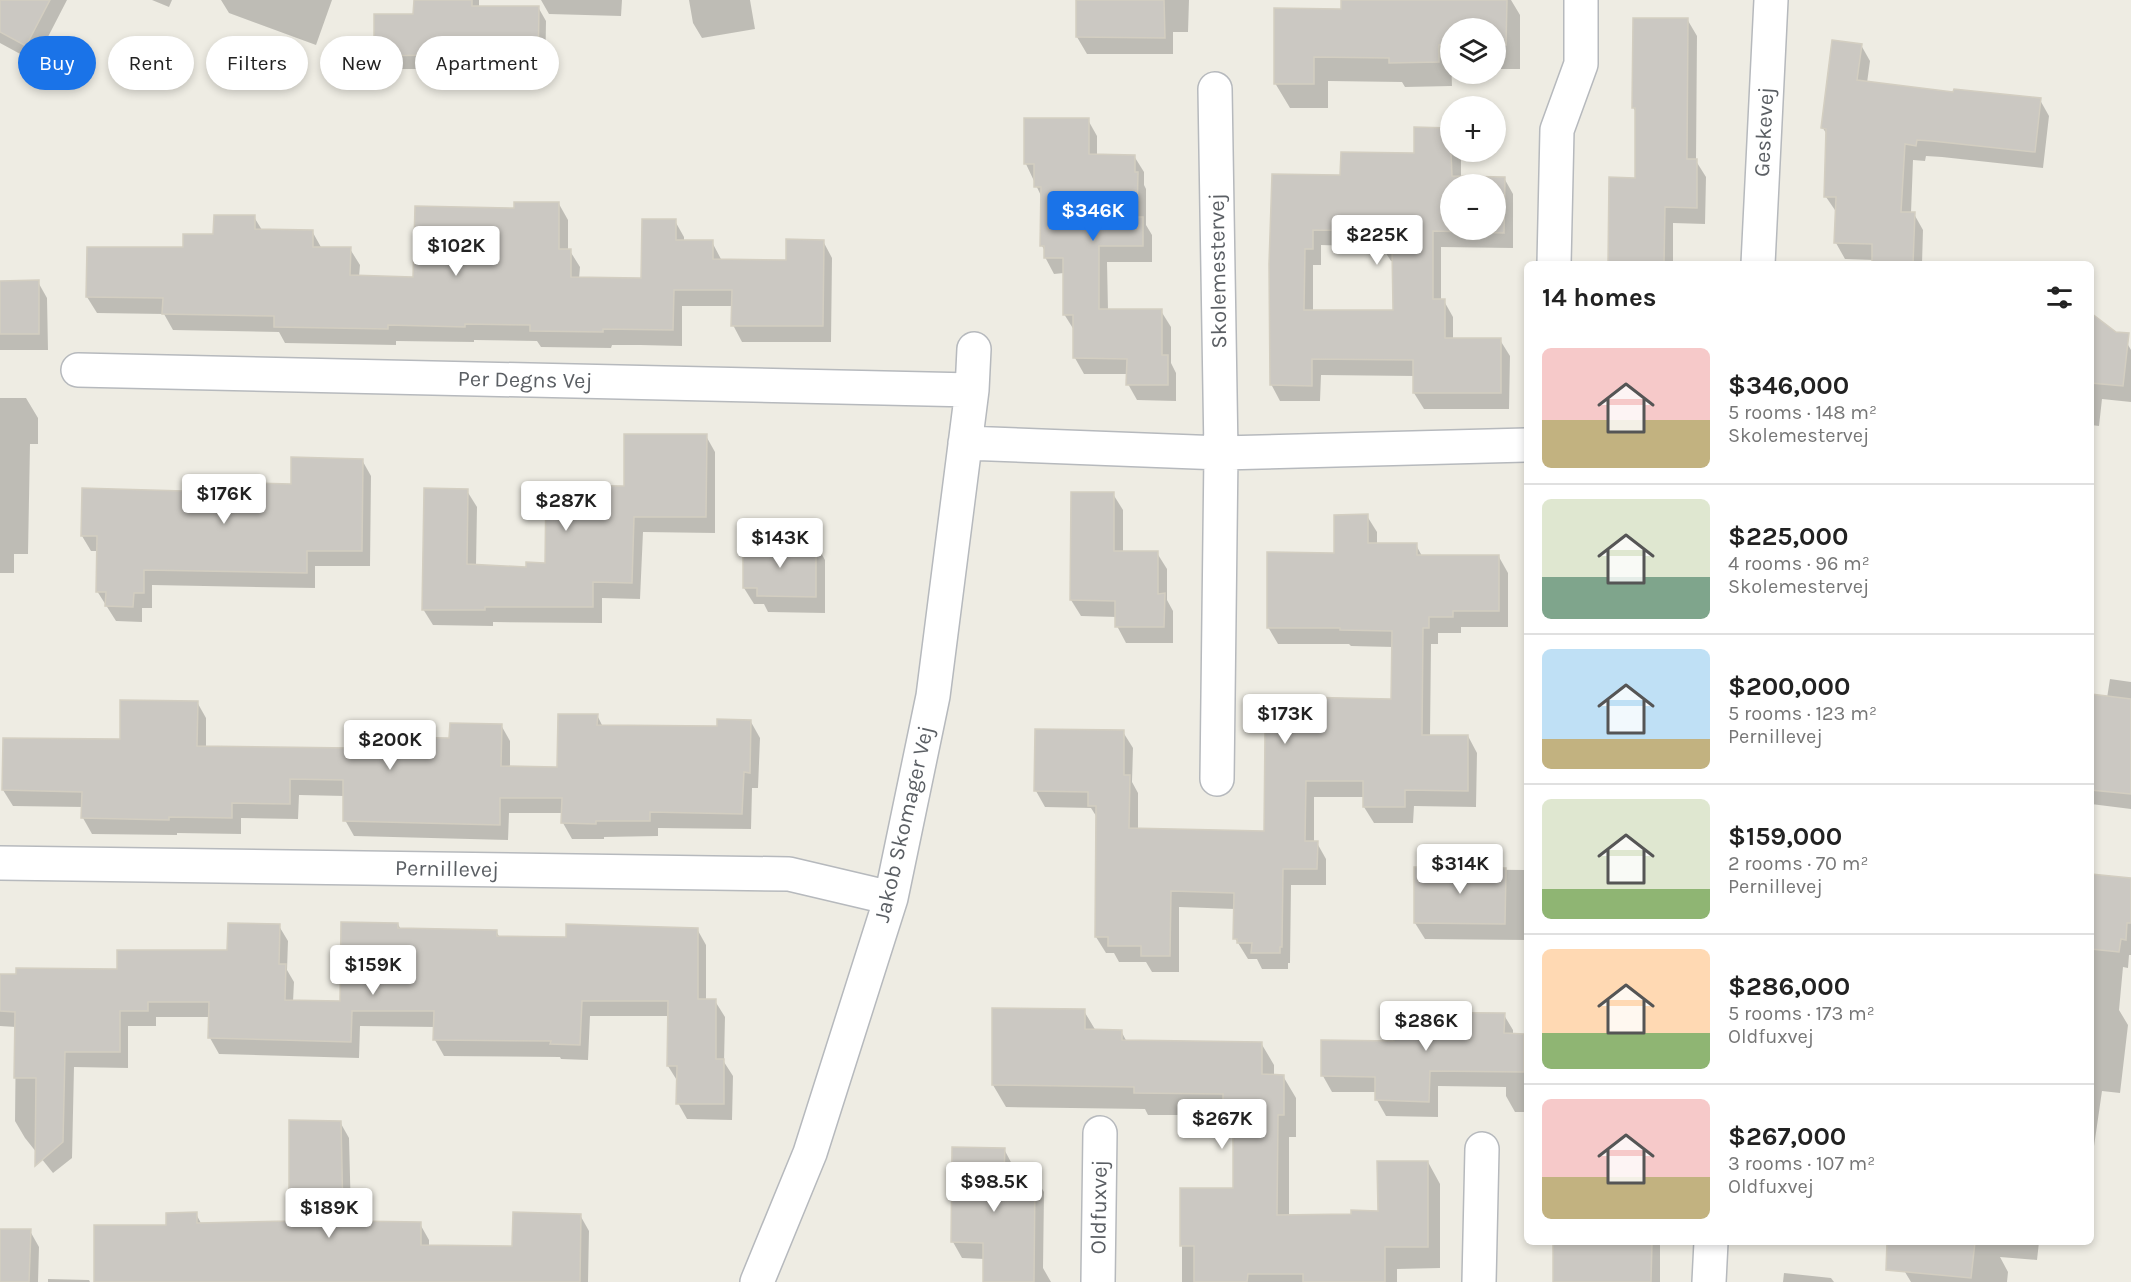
<!DOCTYPE html>
<html lang="en">
<head>
<meta charset="utf-8">
<style>
	body { margin:0; font-family:Karla,sans-serif; background:#f2f2f2; color:#222; height:100vh; display:flex; flex-direction:column; font-size:22px; white-space:nowrap }
	* { box-sizing:border-box; margin:0 }
	p { font-size:20px; color:#767676 }
	.icon { flex:none; width:33px; height:33px; fill:none; stroke:currentColor; stroke-width:2; stroke-linecap:round; stroke-linejoin:round }
	.map { position:relative; flex:1; overflow:hidden }
	.details { position:absolute; left:1524px; top:261px; width:570px; height:984px; display:flex; flex-direction:column; background:#fff; border-radius:9px; box-shadow:0 3px 9px #0003 }
	.details>* { flex:none }
	.banner { position:absolute; left:18px; top:36px; width:570px; height:54px; display:flex; gap:12px }
	.tools { position:absolute; left:1440px; top:18px; display:grid; gap:12px }
	.tools a { display:grid; place-items:center; width:66px; height:66px; border-radius:50%; background:#fff; box-shadow:0 3px 9px #0003; font-size:30px }
	.price { position:absolute; translate:-50% -51px; padding:0 14px; border-radius:6px; background:#fff; color:#222; font-size:20px; line-height:39px; filter:drop-shadow(0 2px 3px #0008) }
	.price::after { content:''; position:absolute; left:50%; top:36px; width:18px; height:14px; margin-left:-9px; background:inherit; clip-path:polygon(0 0,100% 0,50% 100%) }
	.price.on { background:#1a73e8; color:#fff }
	ul { padding:0; list-style:none }
	li { display:flex; align-items:center; gap:18px; height:150px; padding:0 18px }
	li+li { border-top:2px solid #e0e0e0 }
	li span { display:grid; place-items:center; flex:none; width:168px; height:120px; border-radius:9px; color:#555 }
	li>.icon { margin-inline-start:auto }
	span .icon { width:72px; height:72px; fill:#fffc; stroke-width:1 }
	li b { font-size:26px }
	h2 { display:flex; justify-content:space-between; align-items:center; height:72px; padding:0 18px; font-size:26px }
	.pill { padding:0 21px; border-radius:27px; background:#fff; box-shadow:0 3px 9px #0003; font-size:21px; line-height:54px }
	.pill.on { background:#1a73e8; color:#fff }
	.map>svg:first-child { display:block }
</style>
</head>
<body>
<div class="map">
<svg width="2131" height="1282" viewBox="0 0 2131 1282">
	<rect width="100%" height="100%" fill="#eeece3"/>
	<path fill="#0003" fill-rule="evenodd" d="M0 0H67L35 62 0 43Z
		M152 0H172L169 7Z
		M221 0H332L316 45 229 13Z
		M415 0H479V7H538L546 21 545 84 444 82 436 69H384L375 55 415 16Z
		M541 0H622L621 16 549 14Z
		M689 0H750L755 29 702 38 693 23Z
		M1077 0H1189L1188 32H1173V54H1087L1077 37Z
		M1343 0H1511L1520 15V69H1496V28H1450L1452 86 1405 87 1402 82 1328 81V108H1290L1275 83 1343 10Z
		M1687 19 1697 36 1696 161 1706 177 1705 224 1673 223V264H1610L1637 179V114L1633 107Z
		M1861 45 1870 61 1867 83 1955 94 2040 100 2049 116 2043 168 1942 157 1926 156 1925 161 1913 160 1911 213 1914 214 1923 230 1922 264H1873L1874 260 1845 259 1836 243 1837 213 1826 197 1827 135 1823 128Z
		M1088 120 1097 136V156H1134L1144 172V185L1146 189V225L1152 235V262H1107L1108 310 1161 311 1171 327V363L1176 373V401L1137 400 1128 384V374H1084L1075 358 1074 330 1064 314V273L1054 274 1045 257V251L1042 246 1043 200 1026 164Z
		M1416 129H1450V152H1461V178H1504L1513 194V248L1441 247V301H1444L1453 317V339L1500 340 1510 356 1509 409H1424L1414 393V376L1321 375 1320 401H1280L1271 384V264L1342 177 1416 155ZM1450 184H1496V230H1450ZM1321 245 1382 247 1391 261H1394V312L1313 311V265H1321Z
		M559 204 568 220V251H570L580 267 579 279 642 280 675 221 684 237V241L712 242 722 261H787L823 241 832 258 831 342H742L733 325V306H682V346L640 345H612L611 348 541 347 537 341 474 340V342L396 341V345L285 343 279 332 173 330 164 314 97 313 87 297 184 249 254 217 262 230 312 231 322 249H350L360 265 359 277 415 278 515 210Z
		M0 282H38L47 298 48 350H0Z
		M2091 331 2127 343 2131 350V402L2102 399 2099 426 2091 425Z
		M0 398H26L38 418V444H30L28 554H14V573H0Z
		M706 436 715 452V533L643 532 640 599 602 598V623L493 622V626L433 625 423 609 467 491 477 507 476 566 528 569 546 564 625 487Z
		M362 460 371 476 370 566H315V588L152 585V608H142V622L116 621 97 591 98 551H91L82 536 185 493 292 485Z
		M1113 494 1123 510V552L1157 553 1167 569V600L1173 611V643H1126L1117 626V617L1081 616 1071 600Z
		M1367 516 1377 532V545H1416L1422 556 1499 557 1508 573V627H1461V633H1438V644H1431L1430 736H1468L1477 753 1476 807 1414 806 1413 823H1374L1364 807V797H1314V843H1317L1326 859V885H1291L1290 963H1288V969H1262L1257 959H1248L1235 938V909L1179 907V972H1152L1146 962H1119L1114 953H1106L1096 937 1098 819 1091 808 1045 807 1036 791 1123 732 1133 748 1132 782 1138 793V830L1265 832 1300 734 1392 700 1393 647 1351 646 1349 644H1278L1268 627 1335 554Z
		M816 544 825 560V613L768 612 764 604H754L744 588Z
		M2110 679 2131 682V809L2091 804V695L2107 698Z
		M197 702 206 718V747L353 750 451 739 501 725 510 741V768H559L597 715 603 727H718L751 722 760 738 758 788H752L751 829 658 828V836L604 837V839H572L563 823V813H509L508 840 354 836 345 820 344 796 299 795 298 819 241 818V834L177 833V835L92 834 83 818V807L13 806 3 790 4 739 121 741Z
		M1416 869 1527 870V940L1425 939 1415 923Z
		M2091 876 2131 880V955H2129L2128 968 2123 967 2119 1010 2128 1025 2120 1093 2102 1091 2091 1167Z
		M398 924 401 930 496 931 500 938H567L697 929 706 945V1000L715 1001 725 1017 724 1062 733 1076 732 1120 687 1119 678 1103V1082L668 1066 669 1016H590L588 1060 561 1059 560 1057 444 1056 435 1040V1027L360 1026 359 1058 219 1054 210 1038V1017H156V1026H128V1068L74 1067 72 1158 53 1173 25 1138 15 1121 16 1027 0 1026V975L119 970 229 951 279 926 288 941 287 970 294 982 293 1002 341 1003Z
		M1084 1011 1096 1031H1121L1127 1042 1261 1043 1274 1065V1076H1283L1296 1098V1137H1289V1216H1353L1379 1212 1428 1162 1440 1184V1268L1397 1269V1282H1182V1190L1235 1189 1234 1124 1229 1115H1148L1145 1109 1006 1107 993 1085Z
		M1504 1015 1513 1030V1035H1523L1527 1041V1112H1515L1506 1096V1087L1438 1086V1117L1386 1116 1377 1100V1092H1332L1323 1076 1395 1043Z
		M340 1122 349 1138 351 1215 356 1222 420 1224 429 1240V1246L513 1247 580 1215 589 1231 588 1282H95L167 1227 196 1214 202 1225 291 1222Z
		M1004 1149 1013 1166V1175H1034L1044 1192 1043 1268 1051 1282H985V1259L962 1258 953 1242Z
		M0 1230 30 1231 39 1247 38 1282H0Z
		M1554 1242H1660V1282H1554Z
		M1921 1242H2039L2037 1260 2000 1257 2008 1272 2007 1282H1911L1905 1272Z
		M1784 1273 1831 1278 1834 1282H1783Z
		M48 1279 89 1280 90 1282H48Z"/>
	<path fill="#cbc8c2" stroke="#d3cec1" stroke-width="1.5" fill-rule="evenodd" d="M0 0H50L26 46 0 32Z
		M414 0H472V6H539L538 71 434 69 435 55 374 56V14H413Z
		M1076 0H1164L1165 38 1076 37Z
		M1341 0H1507L1506 45H1496V28H1450V45H1439V62L1389 63V58L1314 57V84H1274V8L1341 9Z
		M1633 18H1688L1687 159H1697V208L1665 207 1664 264H1608L1609 177 1635 178V108H1632Z
		M1832 40 1862 44 1857 80 1953 92 1954 89 2041 98 2035 152 1932 141 1917 140 1916 146 1905 144 1901 212H1915L1913 264 1872 263V244L1834 243 1836 197H1824L1826 129 1821 128Z
		M1024 118H1089V154L1135 155V172H1138L1137 217H1143V246H1099V309H1162V355H1168V385H1126L1127 359 1073 358V315H1063V258H1044V246H1040L1041 187H1034V164H1024Z
		M1414 127 1450 128 1452 176 1505 177 1504 233 1433 231V299H1445V338H1501V393H1413V360L1312 359V386L1270 385 1269 264 1272 174 1340 175 1341 152 1414 153ZM1450 184H1496V230H1450ZM1313 230 1380 231V246L1388 245V249H1392L1393 310H1304L1305 249H1313Z
		M514 202H559V249H571V277L641 278 642 219H676V240H713V259L786 260V239L824 240 823 326H731L732 290H674L673 330 603 329V332L530 331V325L465 324V327L388 325V329L274 327V316L162 314 163 298 86 297 87 247H183V234H213L214 215H255V229L313 230V247H351L350 275 413 277 415 206 514 208Z
		M39 280V334H0V281Z
		M2091 313 2116 332 2129 333 2123 386 2091 383Z
		M624 434H707L706 517H634L632 583 593 582V607H485V610H422L424 488 468 489 467 564 526 567V562L545 563 546 485 624 486Z
		M291 457 363 459 362 551H307V573L144 570V593H134L133 607 105 606 106 592H96L97 536H81L82 488 184 491V481L291 484Z
		M1071 492H1114V551H1158V594L1165 593 1164 627H1115V601L1070 600Z
		M1368 514V543H1417V555H1499V611H1453V617H1429V628H1423L1422 735H1468V791L1405 790V807H1363V781H1306L1305 841H1318L1317 869H1283L1282 947H1280V953H1251L1252 943H1237V939H1233L1234 893 1171 891 1170 956H1141V946H1108V937H1095L1096 806H1088V792L1034 791 1035 729 1124 730V775H1130L1129 828 1264 831 1265 732H1299V697L1391 699 1392 631 1340 630V628H1267V552L1334 553V515Z
		M743 542H816V597L757 596V588H743Z
		M2091 694 2131 699V794L2091 790Z
		M120 700 198 701 197 746 352 748V736L449 738 450 723 502 724 501 766 557 767 558 714H598L597 725 717 726V719L751 720 750 773 744 772 742 814 650 812V821H596V824L561 823 562 798H500V825L343 821V780L290 779V804L232 803V818L169 817V820L81 818 82 792 2 790 3 738 120 739Z
		M1414 867 1506 868 1505 924 1414 923Z
		M2091 874 2131 878V923H2127L2126 940 2121 939 2119 952 2091 949Z
		M341 922 398 923V928L497 930V936L566 937V924L698 928V999H716V1059H724V1104H676L677 1066H667L668 1001H582L580 1045 550 1044 551 1041 433 1040 434 1011H352L351 1042 208 1038 209 1002H148V1011H120V1052H65L63 1142 35 1166 36 1078H14L15 1012 0 1011V974H16V968L117 969V950H227L228 923 280 924 279 964H286L285 1000 340 1001Z
		M992 1008 1085 1009V1029L1122 1030V1040L1262 1042V1074L1284 1075V1115H1278L1277 1215 1351 1214V1210L1378 1211 1377 1161H1428V1247H1385V1282H1303V1274H1248L1247 1282H1194V1246H1180V1188H1233V1108H1223V1094L1134 1093V1087L992 1085Z
		M1394 1012 1505 1013 1504 1033 1524 1034V1072L1430 1071 1429 1102 1375 1100V1077L1321 1076V1040L1394 1041Z
		M289 1120 341 1121 343 1215 352 1214 353 1221 421 1222V1245L512 1246 513 1212 581 1214 580 1282H94V1225H166V1213L197 1212V1223L289 1221Z
		M952 1147 1005 1148 1004 1173 1035 1174 1034 1282H983V1243L951 1242Z
		M0 1229H31L29 1282H0Z
		M1553 1242H1652L1651 1282H1553Z
		M1887 1242H1975L1971 1278 1886 1270Z"/>
	<g fill="none" stroke-linecap="round" stroke-linejoin="round">
		<defs>
			<path id="minor" d="M1215 89 1221 453 1217 779
				M1554 264 1557 130 1581 64V0
				M1758 264 1771 0
				M78 370 972 390
				M965 443 1221 453 1527 445
				M0 863 789 874 891 898
				M757 1282 810 1153 891 898 933 696 972 390 974 349
				M1098 1282 1100 1133
				M1479 1282 1482 1149
				M1709 1282 1711 1242"/>
		</defs>
		<use href="#minor" stroke="#b6b9bd" stroke-width="36"/>
		<use href="#minor" stroke="#fff" stroke-width="33"/>
	</g>
	<g text-anchor="middle" dominant-baseline="central" stroke-width="4.5" stroke-linejoin="round" paint-order="stroke">
		<g font-size="22" fill="#5b5f64" stroke="#fff">
			<text transform="translate(1764 132) rotate(-87)">Geskevej</text>
			<text transform="translate(1218 271) rotate(-91)">Skolemestervej</text>
			<text transform="translate(525 380) rotate(1)">Per Degns Vej</text>
			<text transform="translate(904 824) rotate(-77)">Jakob Skomager Vej</text>
			<text transform="translate(447 869) rotate(1)">Pernillevej</text>
			<text transform="translate(1099 1207) rotate(-89)">Oldfuxvej</text>
		</g>
	</g>
</svg>
<div class="tools">
<a><svg class="icon" aria-label="layers" viewBox="0 0 24 24"><path d="M12 4l9 5-9 5-9-5zM3 14l9 5 9-5"/></svg></a>
<a>+</a>
<a>−</a>
</div>
<b class="price on" style="left:1093px;top:242px">$346K</b>
<b class="price" style="left:1377px;top:266px">$225K</b>
<b class="price" style="left:456px;top:277px">$102K</b>
<b class="price" style="left:224px;top:525px">$176K</b>
<b class="price" style="left:566px;top:532px">$287K</b>
<b class="price" style="left:780px;top:569px">$143K</b>
<b class="price" style="left:1285px;top:745px">$173K</b>
<b class="price" style="left:390px;top:771px">$200K</b>
<b class="price" style="left:1460px;top:895px">$314K</b>
<b class="price" style="left:373px;top:996px">$159K</b>
<b class="price" style="left:1426px;top:1052px">$286K</b>
<b class="price" style="left:1222px;top:1150px">$267K</b>
<b class="price" style="left:994px;top:1213px">$98.5K</b>
<b class="price" style="left:329px;top:1239px">$189K</b>
<div class="banner">
<a class="pill on">Buy</a>
<a class="pill">Rent</a>
<a class="pill">Filters</a>
<a class="pill">New</a>
<a class="pill">Apartment</a>
</div>
<section class="details">
<h2>14 homes<svg class="icon" aria-label="filters" viewBox="0 0 24 24"><path d="M4 7h16M4 17h16"/><circle cx="9" cy="7" r="2"/><circle cx="15" cy="17" r="2"/></svg></h2>
<ul>
<li><span style="background:linear-gradient(#f6c9c9 60%,#c2b280 0)"><svg class="icon" aria-label="home" viewBox="0 0 24 24"><path d="M3 11l9-7 9 7M6 9v11h12V9"/></svg></span><div><b>$346,000</b><p>5 rooms · 148 m²</p><p>Skolemestervej</p></div></li>
<li><span style="background:linear-gradient(#dfe7d0 65%,#7fa58c 0)"><svg class="icon" aria-label="home" viewBox="0 0 24 24"><path d="M3 11l9-7 9 7M6 9v11h12V9"/></svg></span><div><b>$225,000</b><p>4 rooms · 96 m²</p><p>Skolemestervej</p></div></li>
<li><span style="background:linear-gradient(#bfe0f5 75%,#c2b280 0)"><svg class="icon" aria-label="home" viewBox="0 0 24 24"><path d="M3 11l9-7 9 7M6 9v11h12V9"/></svg></span><div><b>$200,000</b><p>5 rooms · 123 m²</p><p>Pernillevej</p></div></li>
<li><span style="background:linear-gradient(#dfe7d0 75%,#8fb573 0)"><svg class="icon" aria-label="home" viewBox="0 0 24 24"><path d="M3 11l9-7 9 7M6 9v11h12V9"/></svg></span><div><b>$159,000</b><p>2 rooms · 70 m²</p><p>Pernillevej</p></div></li>
<li><span style="background:linear-gradient(#ffd9b3 70%,#8fb573 0)"><svg class="icon" aria-label="home" viewBox="0 0 24 24"><path d="M3 11l9-7 9 7M6 9v11h12V9"/></svg></span><div><b>$286,000</b><p>5 rooms · 173 m²</p><p>Oldfuxvej</p></div></li>
<li><span style="background:linear-gradient(#f6c9c9 65%,#c2b280 0)"><svg class="icon" aria-label="home" viewBox="0 0 24 24"><path d="M3 11l9-7 9 7M6 9v11h12V9"/></svg></span><div><b>$267,000</b><p>3 rooms · 107 m²</p><p>Oldfuxvej</p></div></li>
</ul>
</section>
</div>
</body>
</html>
